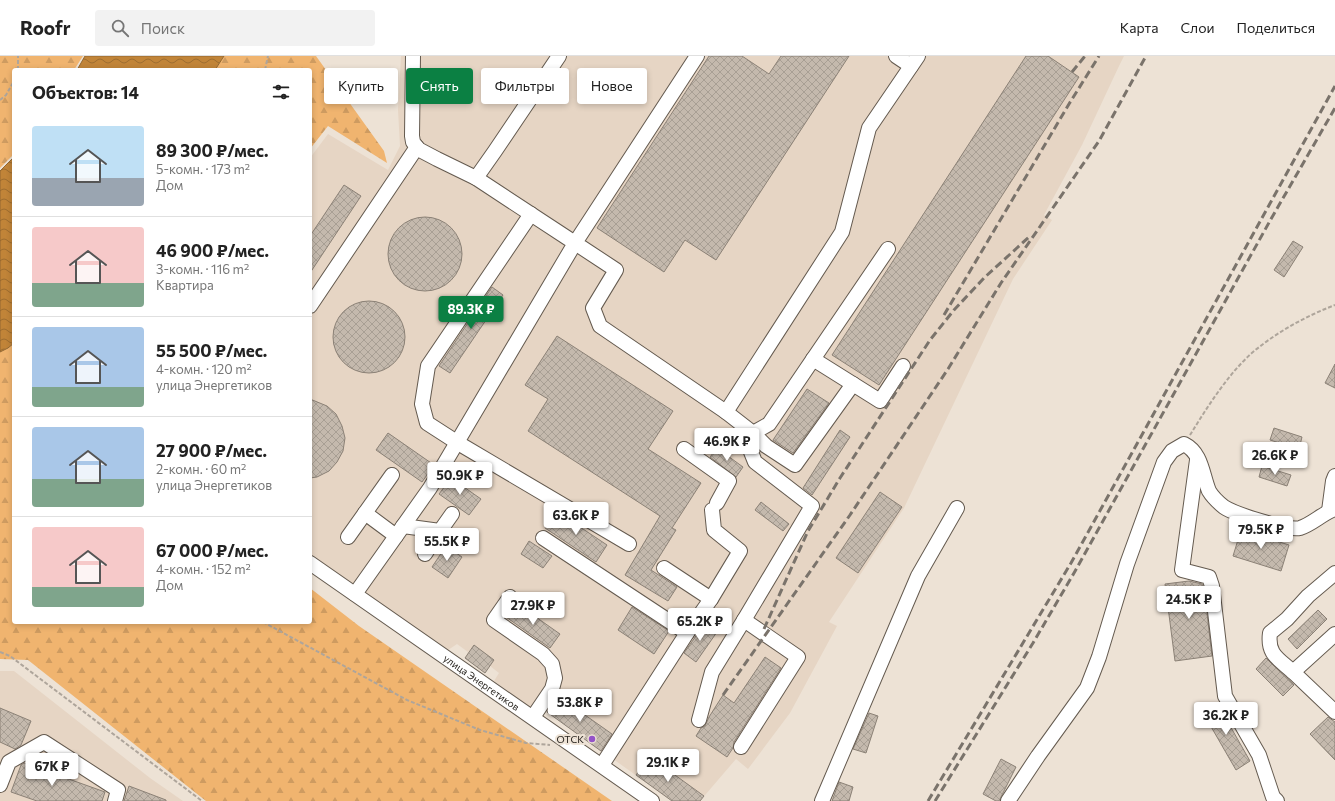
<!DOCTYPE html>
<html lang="ru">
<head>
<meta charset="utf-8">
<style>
	body { margin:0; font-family:Commissioner,sans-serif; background:#f2f2f2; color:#222; height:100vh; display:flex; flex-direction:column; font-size:15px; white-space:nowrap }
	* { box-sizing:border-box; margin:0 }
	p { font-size:13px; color:#767676 }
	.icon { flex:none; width:22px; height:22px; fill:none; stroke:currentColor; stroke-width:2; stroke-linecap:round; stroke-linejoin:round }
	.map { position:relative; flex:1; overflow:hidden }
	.details { position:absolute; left:12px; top:12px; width:300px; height:556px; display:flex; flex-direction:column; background:#fff; border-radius:4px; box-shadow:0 2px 6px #0003 }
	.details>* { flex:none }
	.banner { position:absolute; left:324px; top:12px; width:380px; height:36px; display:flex; gap:8px }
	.price { position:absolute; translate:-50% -34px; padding:0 9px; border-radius:4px; background:#fff; color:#222; font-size:13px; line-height:26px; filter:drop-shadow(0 1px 2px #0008) }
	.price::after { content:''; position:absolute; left:50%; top:24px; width:12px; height:9px; margin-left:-6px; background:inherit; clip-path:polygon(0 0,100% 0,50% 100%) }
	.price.current { background:#0b8043; color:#fff }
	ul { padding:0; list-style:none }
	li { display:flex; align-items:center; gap:12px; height:100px; padding:0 20px }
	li+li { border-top:1px solid #e0e0e0 }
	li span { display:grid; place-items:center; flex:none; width:112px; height:80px; border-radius:4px; color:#555 }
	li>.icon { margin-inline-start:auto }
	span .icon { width:48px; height:48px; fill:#fffc; stroke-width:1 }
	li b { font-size:17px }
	h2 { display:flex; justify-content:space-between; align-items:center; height:48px; padding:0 20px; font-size:17px }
	.chip { padding:0 14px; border-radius:4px; background:#fff; box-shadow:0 2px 6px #0003; font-size:14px; line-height:36px }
	.chip.current { background:#0b8043; color:#fff }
	header { display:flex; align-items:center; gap:24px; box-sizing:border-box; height:56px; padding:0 20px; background:#fff; border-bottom:1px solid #e0e0e0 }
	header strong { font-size:19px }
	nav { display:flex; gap:22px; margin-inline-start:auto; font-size:14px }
	.search { width:280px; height:36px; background:#f2f2f2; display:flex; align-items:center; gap:10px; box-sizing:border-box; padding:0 14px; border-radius:4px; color:#767676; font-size:15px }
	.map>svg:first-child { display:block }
</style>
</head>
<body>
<header>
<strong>Roofr</strong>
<div class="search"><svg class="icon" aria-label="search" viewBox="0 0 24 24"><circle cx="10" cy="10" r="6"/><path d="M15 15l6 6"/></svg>Поиск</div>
<nav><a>Карта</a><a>Слои</a><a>Поделиться</a></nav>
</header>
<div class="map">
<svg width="1335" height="745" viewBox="0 0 1335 745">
	<defs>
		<pattern id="forest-firs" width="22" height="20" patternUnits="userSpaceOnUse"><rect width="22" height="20" fill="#f0b46f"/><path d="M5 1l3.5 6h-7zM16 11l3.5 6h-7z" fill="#ce9b60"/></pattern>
		<pattern id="water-waves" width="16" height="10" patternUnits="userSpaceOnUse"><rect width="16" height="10" fill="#c18438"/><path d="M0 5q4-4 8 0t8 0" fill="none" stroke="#9d6c2f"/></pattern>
		<pattern id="building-cross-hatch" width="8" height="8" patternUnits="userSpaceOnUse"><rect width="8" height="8" fill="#c4b9ad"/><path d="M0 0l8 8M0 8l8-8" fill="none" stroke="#a89f94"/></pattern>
	</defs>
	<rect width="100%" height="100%" fill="#ede2d5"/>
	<path fill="#e6d5c4" d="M401 0H1124L1119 10 1082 89 1044 159 1052 164 1013 223 904 452 829 566 837 570 790 657 748 713 736 703 700 745H672L536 648 532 653 494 625 499 617 490 610 485 617 465 602 468 596 457 588 448 594 310 498V102L328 78 388 114 400 90 398 54Z
		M0 615H14L150 722 183 745H0Z"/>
	<path fill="url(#forest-firs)" d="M0 0H83L74 14H14V98L0 112Z
		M224 0H316L384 95 387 107 328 70 310 93V14H215Z
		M14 287V566H310V532L359 570 612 745H206L28 604 0 603V296L8 292Z"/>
	<path fill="url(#water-waves)" stroke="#936730" d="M85 0H224L215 14H77Z
		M14 101V287L8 292 0 296V115Z"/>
	<path fill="url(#building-cross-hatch)" stroke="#8b8176" d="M709 0H742L769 18 781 0H849L716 204 685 184 664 216 597 172Z
		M1026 0H1048L1079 21 879 329 832 299Z
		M344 129 361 140 310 217V180Z
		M388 198a37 37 0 1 1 74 0a37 37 0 1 1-74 0Z
		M1293 185 1303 191 1284 221 1274 214Z
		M492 231 503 239 450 317 439 310Z
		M333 281a36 36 0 1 1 72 0a36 36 0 1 1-72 0Z
		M557 280 673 355 648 393 701 427 672 472 676 474 651 514 677 531 668 545 625 519 660 460 528 375 548 343 525 329Z
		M1335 308V332L1325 327Z
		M807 333 829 347 793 397 773 384Z
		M310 343 327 350 336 358 342 370 345 382 343 395 337 406 329 415 317 421 310 422Z
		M1274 372 1302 381 1299 393 1270 384Z
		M840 374 850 381 812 439 803 432Z
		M388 377 434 409 422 426 376 394Z
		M717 392 743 411 736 421 710 401Z
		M1262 410 1291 419 1287 430 1259 421Z
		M451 422 481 443 469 459 439 438Z
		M880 436 902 451 858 517 836 502Z
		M761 446 789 468 783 475 755 454Z
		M556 455 607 489 596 506 545 472Z
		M1241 474 1289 489 1281 515 1233 500Z
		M529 485 552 500 543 512 521 498Z
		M446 490 462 501 448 522 432 511Z
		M1189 525 1202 528 1204 532 1212 600 1175 605 1165 528Z
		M516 547 560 578 550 592 506 561Z
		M632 551 669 575 654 598 618 574Z
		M1318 554 1327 563 1297 593 1288 583Z
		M705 567 717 576 696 606 684 597Z
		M474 589 494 604 485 617 465 602Z
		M765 601 781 612 734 686 733 692 727 701 696 680 701 672 705 670 709 661 723 639 734 647Z
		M1266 602 1294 629 1283 640 1256 613Z
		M558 640 612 678 601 695 547 656Z
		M1217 647 1250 705 1236 714 1202 655Z
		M0 652 31 665 21 689 15 693 0 686Z
		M869 657 878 660 866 697 853 693Z
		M1328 661 1335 666V704L1310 678Z
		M650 701 704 740 700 745H672L636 719Z
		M1001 703 1016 711 999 745H996L983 738Z
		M24 707 105 736 102 745H37L11 736 21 709Z
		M839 726 853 731 849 745H832Z
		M129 730 166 744V745H124Z"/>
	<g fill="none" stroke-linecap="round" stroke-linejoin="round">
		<defs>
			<g id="minor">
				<path d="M697 0 575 187 616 214 593 252 600 270 726 356 753 377 751 396 755 406 812 450 744 564 712 616 699 664"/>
				<path d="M896 0 911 10"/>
				<path d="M476 122 495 95 559 0"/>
				<path d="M531 158 428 310 422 348 427 367 458 387 629 488"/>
				<path d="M310 250 417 91"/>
				<path d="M813 303 880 345 903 310"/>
				<path d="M853 328 795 409 766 390 753 377 769 368 888 193"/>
				<path d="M726 356 842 176 869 72 918 0"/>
				<path d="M684 393 729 425 717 447"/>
				<path d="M1197 404 1182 514 1209 521 1212 530 1225 640 1259 699 1273 741 1277 745"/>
				<path d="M1329 455 1333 425 1335 420"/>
				<path d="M365 457 396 480"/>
				<path d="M403 470 440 475 452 458"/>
				<path d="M348 481 392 419"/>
				<path d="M543 482 687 577"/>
				<path d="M425 498 440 475"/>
				<path id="s1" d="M310 507 652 745"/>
				<path d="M664 512 711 543"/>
				<path d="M355 538 430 432 575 187 476 122 437 103 418 93 413 86 412 80 413 0"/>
				<path d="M510 541 494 564 543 598 552 608 555 622 552 633 533 661"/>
				<path d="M1335 578 1293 616 1335 656"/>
				<path d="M1293 616C1279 603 1267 599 1270 577L1287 563 1308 540 1335 517"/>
				<path d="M741 691 798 601 744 564"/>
				<path d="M602 709 687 577 711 543 740 495 714 474 712 454"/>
				<path d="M0 729 9 706 44 686 118 734 115 745"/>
				<path d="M822 745 918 520 957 452"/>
				<path d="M1008 745 1038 700 1087 632 1099 601 1127 508 1164 406 1172 395 1184 388C1202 397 1202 418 1209 435 1212 440 1219 447 1224 451 1235 458 1287 475 1300 472 1311 469 1323 457 1335 453"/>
			</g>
		</defs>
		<use href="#minor" stroke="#645a4f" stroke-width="16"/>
		<path stroke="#aea59b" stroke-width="2" stroke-dasharray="4 2" stroke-linecap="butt" d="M18 14V0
			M265 14 268 0
			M0 44 6 39 14 25
			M1190 379C1208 350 1228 318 1253 296 1277 276 1306 260 1335 249
			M263 566 407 644 480 674 526 687 550 689
			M0 596 10 600 202 745"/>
		<use href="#minor" stroke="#fff" stroke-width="14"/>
		<path stroke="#7a736b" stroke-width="3" stroke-dasharray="8 4" stroke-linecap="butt" d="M1072 16 1085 0
			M944 259 1069 48 1099 0
			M764 573 808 475 840 422 930 284 954 254 985 221 1029 181
			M723 639 850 459 948 313 1001 227 1099 85 1146 0
			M928 745 1071 507 1335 30
			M935 745 1033 587 1074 517 1271 163 1335 52"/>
	</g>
	<circle fill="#9453c8" stroke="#ede2d5" stroke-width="1.5" cx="592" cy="683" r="4"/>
	<g text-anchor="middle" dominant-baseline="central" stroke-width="4" stroke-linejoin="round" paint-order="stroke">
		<g font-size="10" fill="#28241f" stroke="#ede2d5">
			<text stroke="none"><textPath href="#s1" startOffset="209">улица Энергетиков</textPath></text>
		</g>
		<g font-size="10" fill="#28241f" stroke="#ede2d5" text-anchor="end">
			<text x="584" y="683">ОТСК</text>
		</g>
	</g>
</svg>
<b class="price current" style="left:471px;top:274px">89.3K ₽</b>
<b class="price" style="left:727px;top:406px">46.9K ₽</b>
<b class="price" style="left:1275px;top:420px">26.6K ₽</b>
<b class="price" style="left:460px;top:440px">50.9K ₽</b>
<b class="price" style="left:576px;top:480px">63.6K ₽</b>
<b class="price" style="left:1261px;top:494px">79.5K ₽</b>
<b class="price" style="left:447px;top:506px">55.5K ₽</b>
<b class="price" style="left:1189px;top:564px">24.5K ₽</b>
<b class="price" style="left:533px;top:570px">27.9K ₽</b>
<b class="price" style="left:700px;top:586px">65.2K ₽</b>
<b class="price" style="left:580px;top:667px">53.8K ₽</b>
<b class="price" style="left:1226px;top:680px">36.2K ₽</b>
<b class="price" style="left:668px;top:727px">29.1K ₽</b>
<b class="price" style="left:52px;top:731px">67K ₽</b>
<div class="banner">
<a class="chip">Купить</a>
<a class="chip current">Снять</a>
<a class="chip">Фильтры</a>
<a class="chip">Новое</a>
</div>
<section class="details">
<h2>Объектов: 14<svg class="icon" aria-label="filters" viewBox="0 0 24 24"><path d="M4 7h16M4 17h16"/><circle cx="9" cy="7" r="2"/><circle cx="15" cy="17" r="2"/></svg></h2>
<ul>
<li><span style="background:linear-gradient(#bfe0f5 65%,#9aa5b1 0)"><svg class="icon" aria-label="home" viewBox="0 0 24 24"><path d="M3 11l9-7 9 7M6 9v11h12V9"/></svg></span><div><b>89 300 ₽/мес.</b><p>5-комн. · 173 m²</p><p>Дом</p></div></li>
<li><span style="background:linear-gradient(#f6c9c9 70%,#7fa58c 0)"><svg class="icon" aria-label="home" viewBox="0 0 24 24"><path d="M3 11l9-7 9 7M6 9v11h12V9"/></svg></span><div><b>46 900 ₽/мес.</b><p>3-комн. · 116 m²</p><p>Квартира</p></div></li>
<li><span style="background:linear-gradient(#a9c7e8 75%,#7fa58c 0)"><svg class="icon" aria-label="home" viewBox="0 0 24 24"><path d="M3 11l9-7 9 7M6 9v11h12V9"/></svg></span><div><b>55 500 ₽/мес.</b><p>4-комн. · 120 m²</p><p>улица Энергетиков</p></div></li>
<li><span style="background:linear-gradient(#a9c7e8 65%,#7fa58c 0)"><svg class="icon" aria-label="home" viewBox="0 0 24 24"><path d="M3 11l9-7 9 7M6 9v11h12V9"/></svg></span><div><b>27 900 ₽/мес.</b><p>2-комн. · 60 m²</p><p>улица Энергетиков</p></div></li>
<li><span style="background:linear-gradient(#f6c9c9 75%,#7fa58c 0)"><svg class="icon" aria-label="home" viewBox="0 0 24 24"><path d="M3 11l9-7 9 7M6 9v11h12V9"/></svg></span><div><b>67 000 ₽/мес.</b><p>4-комн. · 152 m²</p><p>Дом</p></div></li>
</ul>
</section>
</div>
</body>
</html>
